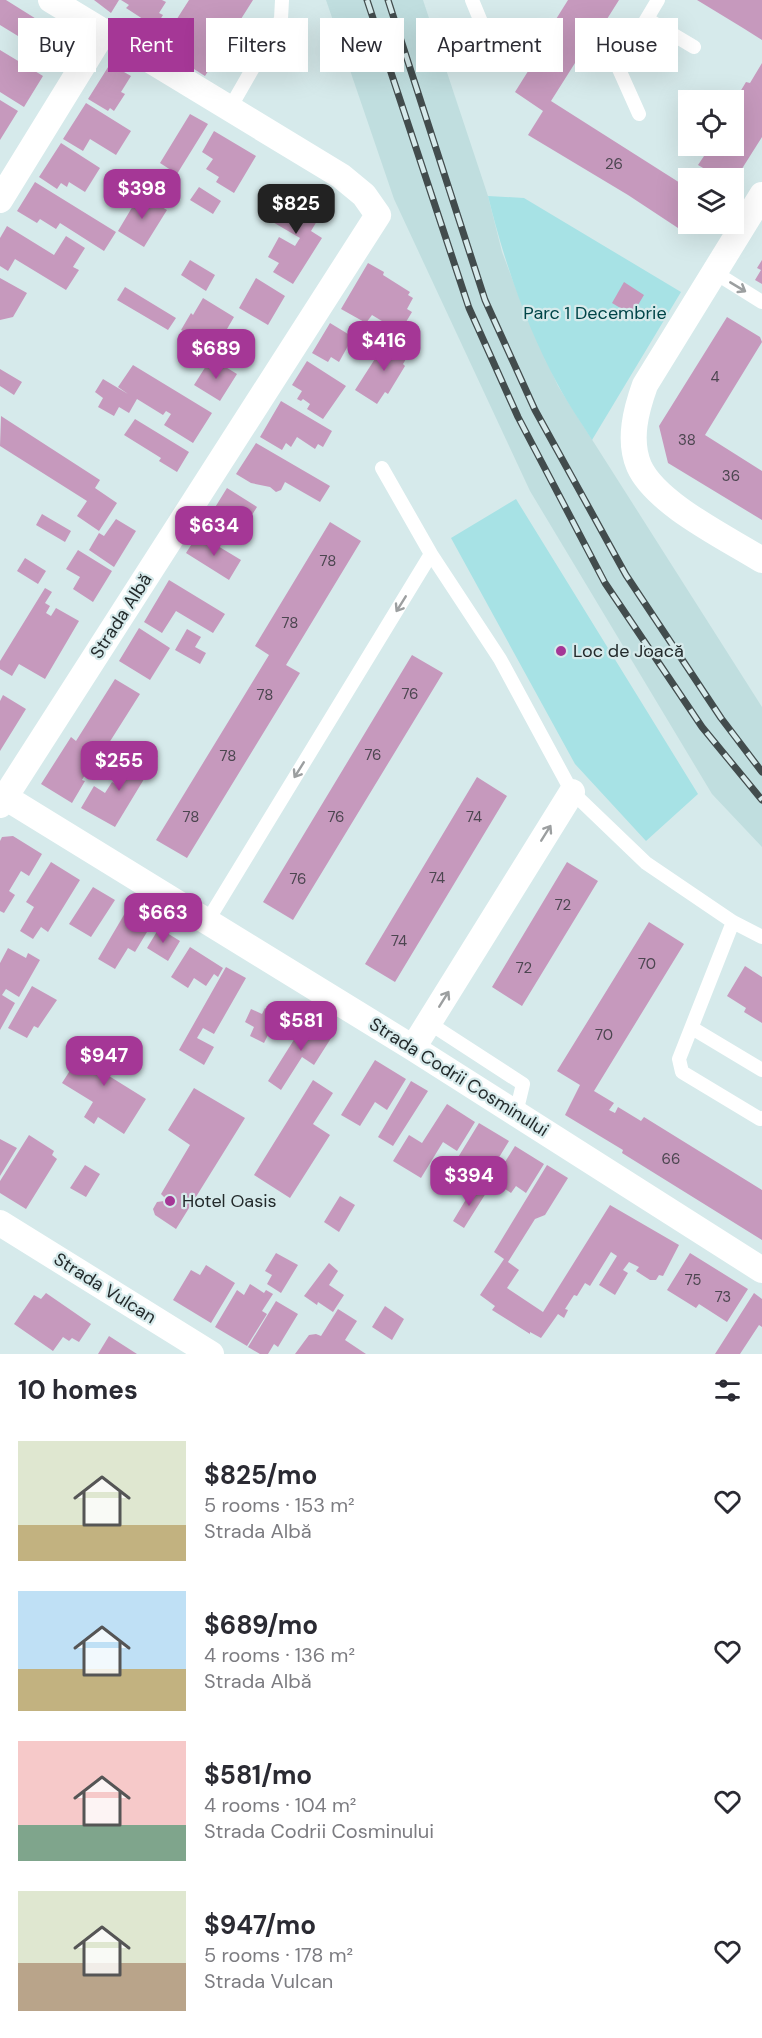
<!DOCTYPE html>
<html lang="en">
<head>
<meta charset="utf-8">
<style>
	body { margin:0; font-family:"DM Sans",sans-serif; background:#f7f7f7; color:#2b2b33; height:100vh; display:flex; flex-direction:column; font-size:22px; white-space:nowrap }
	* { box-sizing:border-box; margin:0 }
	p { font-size:20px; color:#7c7c81 }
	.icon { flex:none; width:33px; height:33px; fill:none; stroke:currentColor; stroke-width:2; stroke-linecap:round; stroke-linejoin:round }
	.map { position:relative; height:1354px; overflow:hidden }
	.drawer { display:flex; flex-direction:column; background:#fff; flex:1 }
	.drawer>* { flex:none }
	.guide { position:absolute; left:18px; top:18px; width:726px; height:54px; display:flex; gap:12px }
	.buttons { position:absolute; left:678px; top:90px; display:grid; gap:12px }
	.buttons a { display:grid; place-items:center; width:66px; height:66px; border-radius:0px; background:#fff; box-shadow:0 6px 24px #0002; font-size:30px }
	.price { position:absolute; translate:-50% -51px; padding:0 14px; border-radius:12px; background:#a53796; color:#fff; font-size:20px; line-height:39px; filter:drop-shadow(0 2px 3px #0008) }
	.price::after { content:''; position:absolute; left:50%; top:36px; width:18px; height:14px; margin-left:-9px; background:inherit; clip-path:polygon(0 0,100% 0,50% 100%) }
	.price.active { background:#222; color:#fff }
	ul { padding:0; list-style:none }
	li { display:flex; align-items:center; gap:18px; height:150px; padding:0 18px }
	li span { display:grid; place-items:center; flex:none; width:168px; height:120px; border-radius:0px; color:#555 }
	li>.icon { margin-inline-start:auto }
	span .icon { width:72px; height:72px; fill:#fffc; stroke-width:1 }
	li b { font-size:26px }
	h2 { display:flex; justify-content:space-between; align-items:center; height:72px; padding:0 18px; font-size:26px }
	.tag { padding:0 21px; border-radius:0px; background:#fff; box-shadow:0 6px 24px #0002; font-size:21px; line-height:54px }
	.tag.active { background:#a53796; color:#fff }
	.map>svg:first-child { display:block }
</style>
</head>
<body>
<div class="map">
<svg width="762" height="1354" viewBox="0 0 762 1354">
	<rect width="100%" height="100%" fill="#d6eaeb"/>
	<path fill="#c0dedf" d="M326 0H423L488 196 502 252 526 315 558 386 762 707V847L712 794 530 491 394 199Z"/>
	<path fill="#a7e2e5" d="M488 196 524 198 681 292 592 440C581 422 568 404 558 385 526 326 504 261 488 196Z
		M516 499 698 794 646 841 575 764 451 538Z"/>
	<path fill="#c699bd" d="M0 0H6L65 37 54 54 19 33 18 36 0 25Z
		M94 0H119L111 13Z
		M121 0H162L166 2 159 13 163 15 153 31 147 27 149 23 126 8 129 5Z
		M189 0H253L205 76 159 47Z
		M568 0H619L590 46 587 44 551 101 688 188V212L678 228 628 195 528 135 543 111 515 92 557 25 553 24Z
		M697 0H762V40L743 28Z
		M0 50 43 76 24 107 0 92Z
		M762 63V137L738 175 735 173 731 178H720L698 165 704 156 702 154 707 146H734V102L746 82 750 83Z
		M110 64 131 76 121 92 125 94 114 111 110 108 108 111 88 99Z
		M0 100 18 111 0 140Z
		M86 103 131 131 116 155 90 139 83 151 63 139Z
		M190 114 208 124 177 174 160 163Z
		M214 131 256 156 234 193 216 182 219 177 206 169 213 159 202 152Z
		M61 143 100 168 85 192 69 182 67 187 61 183 57 189 39 177Z
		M35 182 116 232 104 251 60 223 56 229 40 219 37 223 17 211Z
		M199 187 221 201 213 214 190 200Z
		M295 191 308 199 310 196 326 206 311 231 322 238 293 284 273 272 279 263 268 257 279 237 295 246 300 238 271 221 282 204 287 207Z
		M140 194 167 210 144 247 118 231Z
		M7 226 54 255 66 236 85 248 73 267 79 270 66 290 15 259 8 271 0 266V238Z
		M190 260 215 275 206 291 181 275Z
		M762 260V284L755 280 761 270 757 268Z
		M368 263 384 272 383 275 410 292 408 295 413 298 407 309 412 312 400 332 372 315 366 323 341 309Z
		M0 278 27 293 13 317 0 320Z
		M256 278 285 296 268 325 239 308Z
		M624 282 644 295 632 315 612 303Z
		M125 287 176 318 168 330 117 300Z
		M203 298 234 317 216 348 181 330 191 313 193 315Z
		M727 317 760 337 762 342 705 435 762 471V520L668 463 659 426Z
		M330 323 353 337 339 362 331 357 328 362 312 353Z
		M396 339 412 349 403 364 405 366 388 394 385 392 377 404 355 390 380 351 386 355Z
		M211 358 237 374 220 401 194 385Z
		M307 361 346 386 323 419 307 409 310 404 303 399 301 401 297 399 302 391 292 385Z
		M133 365 212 413 193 443 164 425 171 414 166 411 163 415 137 399 129 413 119 407 114 416 98 407 103 398 95 392 103 379 128 394 118 387Z
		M0 369 22 382 14 395 0 386Z
		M281 401 332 431 323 447 318 444 315 449 297 437 291 447 286 443 282 450 260 437Z
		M1 416 100 480 95 488 117 503 99 531 77 516 87 501 0 446Z
		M135 419 189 452 177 472 159 461 161 458 124 435Z
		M256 443 330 486 320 502 285 482 281 490 276 492 270 487 251 483 236 474Z
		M227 488 257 507 240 534 229 527 225 533 206 522Z
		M42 514 71 531 65 542 36 525Z
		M116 519 136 531 114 567 89 550 99 533 104 536Z
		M330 522 361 541 286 665 300 673 187 858 156 840 269 655 255 646Z
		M198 534 241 560 229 580 186 553Z
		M78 550 112 571 93 602 73 589 80 577 66 569Z
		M25 558 46 571 38 584 17 571Z
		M169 580 225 614 213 633 176 611 162 633 144 622Z
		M45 588 52 592 45 603 50 606 46 613 51 616 56 608 79 621 45 679 19 664 12 676 0 669V661Z
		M139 628 170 648 150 680 119 661Z
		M187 629 201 637 195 647 206 653 200 664 175 650Z
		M412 655 443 673 293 920 263 902Z
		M115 679 140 694 109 743 111 744 97 766 92 763 82 780 85 781 72 803 41 784 71 737 76 741Z
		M3 695 26 709 0 751V701Z
		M144 748 158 756 115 827 81 808 94 786 105 793 112 782 121 787Z
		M477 777 507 796 395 982 365 964Z
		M13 836 42 854 29 876 21 871 9 891 15 895 4 913 0 911V841L2 837Z
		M51 862 80 880 48 932 41 927 33 939 20 931 34 907 26 902Z
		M567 862 598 881 522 1006 492 987Z
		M93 887 115 900 91 937 69 924Z
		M128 908 153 922 135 952 128 948 115 969 98 959Z
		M649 922 684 944 594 1091 614 1103 609 1110 615 1113 618 1107 641 1121 644 1117 762 1190V1240L622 1153 623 1150 565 1115 580 1085 557 1071Z
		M159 928 180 941 168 961 147 948Z
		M190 947 223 968 218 977 214 974 206 986 194 978 188 988 171 977Z
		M8 948 26 958 28 953 40 960 19 997 6 989 2 995 15 1003 0 1030V963Z
		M745 966 762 977V1023L744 1012 746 1008 727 996Z
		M226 967 246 978 214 1034 203 1028 197 1038 214 1047 204 1065 179 1050Z
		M32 986 57 1000 38 1028 34 1026 27 1038 8 1028Z
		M265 1008 278 1015 264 1043 250 1036 254 1027 245 1022 251 1009 262 1014Z
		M307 1019 333 1035 314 1065 302 1057 281 1090 268 1081Z
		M92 1036 123 1055 109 1076 146 1099 124 1134 98 1117 94 1124 84 1117 93 1102 62 1083Z
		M375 1060 406 1079 387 1110 375 1102 360 1126 341 1115Z
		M313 1080 333 1093 313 1124 330 1135 290 1198 254 1175Z
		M411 1081 428 1091 393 1146 378 1137Z
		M194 1088 245 1118 176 1229 155 1215 153 1209 157 1202 164 1201 165 1198 161 1194 190 1145 168 1130Z
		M447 1104 475 1122 457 1151 443 1142 421 1178 393 1161 409 1135 422 1143Z
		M479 1123 509 1141 487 1177 457 1159Z
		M29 1135 54 1151 52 1155 57 1159 26 1209 0 1193V1181Z
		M0 1139 17 1148 0 1176Z
		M515 1146 544 1164 526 1193 516 1186 511 1193 493 1181Z
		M85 1165 100 1174 86 1197 70 1188Z
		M547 1165 568 1178 545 1215 535 1219 508 1262 519 1270 507 1288 543 1312 610 1205 679 1245 663 1276 659 1275 656 1280H650L636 1271 639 1267 629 1262 623 1270 628 1273 615 1295 599 1285 617 1256 611 1252 590 1286 585 1283 577 1296 574 1295 565 1309 568 1310 564 1318 558 1314 541 1338 530 1332V1334L492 1310 495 1306 480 1295 504 1259 494 1252Z
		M474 1186 486 1193 464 1228 453 1221Z
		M340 1196 355 1205 339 1232 324 1222Z
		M276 1253 298 1265 281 1293 267 1284 272 1275 265 1271Z
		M690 1253 748 1289 727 1322 699 1304 696 1308 667 1290Z
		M329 1263 338 1271 329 1285 344 1295 333 1312 318 1302 317 1305 304 1296Z
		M206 1265 235 1283 211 1323 173 1300 191 1270 200 1275Z
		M250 1284 264 1293 266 1290 273 1294 262 1311 267 1314 247 1346 215 1327 237 1290 244 1295Z
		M46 1293 91 1324 79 1342 72 1338 69 1341 63 1337 53 1351 14 1324 34 1295 41 1299Z
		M754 1293 762 1299V1327L759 1325 740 1354H715Z
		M276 1301 298 1314 278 1347 274 1344 268 1354H260L248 1347Z
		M385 1306 404 1319 392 1340 372 1327Z
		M338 1309 357 1321 345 1340 366 1354H295L309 1335 316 1334 321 1336Z
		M109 1336 137 1354H98Z"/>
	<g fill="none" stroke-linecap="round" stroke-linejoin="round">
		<path stroke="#fff" stroke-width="14" d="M472 0 486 34
			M647 19 694 47
			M230 108 281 19 282 0
			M639 114 618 67 658 0
			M714 272 762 302
			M382 468 431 554 500 659 572 792 646 863 733 922 762 937
			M208 920 431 554
			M733 922 679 1059 682 1072 760 1119 762 1118
			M429 1023 523 1084 516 1113
			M692 1028 762 1070"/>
		<path stroke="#fff" stroke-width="26" d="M762 195 645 385C636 410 628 440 639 466 656 504 727 538 762 560
			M0 200 104 31
			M0 794 413 1048 762 1270
			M0 805 378 215 364 195 341 176 51 0
			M413 1048 572 792
			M0 1223 211 1354"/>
		<defs>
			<path id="rail" d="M367 0 469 308 518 417 605 583 702 727 762 800
				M388 0 485 300 535 410 626 575 721 718 762 772"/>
		</defs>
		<use href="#rail" stroke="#424c4d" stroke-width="7"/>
		<use href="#rail" stroke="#d6eaeb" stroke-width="4.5" stroke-dasharray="14" stroke-linecap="butt"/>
	</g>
	<defs><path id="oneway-shaft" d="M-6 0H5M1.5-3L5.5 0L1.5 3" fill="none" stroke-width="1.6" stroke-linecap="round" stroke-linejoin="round" transform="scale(1.5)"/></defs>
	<g stroke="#9c9fa0">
		<use href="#oneway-shaft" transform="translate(738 287) rotate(31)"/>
		<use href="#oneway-shaft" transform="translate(401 604) rotate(122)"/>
		<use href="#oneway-shaft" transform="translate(299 770) rotate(122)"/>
		<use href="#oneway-shaft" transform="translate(546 833) rotate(-58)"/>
		<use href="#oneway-shaft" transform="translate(444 999) rotate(-58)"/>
	</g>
	<g fill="#a53796" stroke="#d6eaeb" stroke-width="2">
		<circle cx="561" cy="651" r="6"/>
		<circle cx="170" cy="1201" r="6"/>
	</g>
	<g text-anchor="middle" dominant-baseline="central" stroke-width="4.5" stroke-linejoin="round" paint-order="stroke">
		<g font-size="15" fill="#4c4650">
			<text x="614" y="164">26</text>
			<text x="715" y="377">4</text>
			<text x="687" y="440">38</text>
			<text x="731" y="476">36</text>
			<text x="328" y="561">78</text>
			<text x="290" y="623">78</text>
			<text x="410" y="694">76</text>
			<text x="265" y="695">78</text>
			<text x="373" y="755">76</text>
			<text x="228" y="756">78</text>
			<text x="191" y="817">78</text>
			<text x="336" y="817">76</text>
			<text x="474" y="817">74</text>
			<text x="437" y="878">74</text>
			<text x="298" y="879">76</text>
			<text x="563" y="905">72</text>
			<text x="399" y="941">74</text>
			<text x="647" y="964">70</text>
			<text x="524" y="968">72</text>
			<text x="604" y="1035">70</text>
			<text x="671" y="1159">66</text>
			<text x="693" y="1280">75</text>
			<text x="723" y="1297">73</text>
		</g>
		<g font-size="18" fill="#004548" stroke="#d6eaeb">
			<text x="595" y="313">Parc 1 Decembrie</text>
		</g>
		<g font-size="18" fill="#232a2b" stroke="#d6eaeb">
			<text transform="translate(121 616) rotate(-57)">Strada Albă</text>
			<text transform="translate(459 1077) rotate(32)">Strada Codrii Cosminului</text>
			<text transform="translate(105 1288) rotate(32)">Strada Vulcan</text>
		</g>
		<g font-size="18" fill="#232a2b" stroke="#d6eaeb" text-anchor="start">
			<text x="573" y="651">Loc de Joacă</text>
			<text x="182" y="1201">Hotel Oasis</text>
		</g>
	</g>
</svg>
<div class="buttons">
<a><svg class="icon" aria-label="locate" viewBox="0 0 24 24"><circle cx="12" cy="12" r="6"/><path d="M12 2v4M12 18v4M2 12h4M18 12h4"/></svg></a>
<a><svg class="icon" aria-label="layers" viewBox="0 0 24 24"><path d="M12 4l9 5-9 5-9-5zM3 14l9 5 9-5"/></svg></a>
</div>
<b class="price" style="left:142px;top:220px">$398</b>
<b class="price active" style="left:296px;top:235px">$825</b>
<b class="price" style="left:384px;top:372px">$416</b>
<b class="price" style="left:216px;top:380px">$689</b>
<b class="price" style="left:214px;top:557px">$634</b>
<b class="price" style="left:119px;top:792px">$255</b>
<b class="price" style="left:163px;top:944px">$663</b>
<b class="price" style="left:301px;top:1052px">$581</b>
<b class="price" style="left:104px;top:1087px">$947</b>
<b class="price" style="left:469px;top:1207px">$394</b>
<div class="guide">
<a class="tag">Buy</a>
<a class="tag active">Rent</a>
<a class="tag">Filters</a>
<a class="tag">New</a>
<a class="tag">Apartment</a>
<a class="tag">House</a>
</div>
</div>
<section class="drawer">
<h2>10 homes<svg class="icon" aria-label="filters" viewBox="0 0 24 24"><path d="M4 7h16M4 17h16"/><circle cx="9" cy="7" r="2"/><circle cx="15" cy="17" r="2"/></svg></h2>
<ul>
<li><span style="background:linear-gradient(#dfe7d0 70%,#c2b280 0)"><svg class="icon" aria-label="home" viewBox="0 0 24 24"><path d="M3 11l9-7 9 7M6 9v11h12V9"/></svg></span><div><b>$825/mo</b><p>5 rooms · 153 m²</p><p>Strada Albă</p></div><svg class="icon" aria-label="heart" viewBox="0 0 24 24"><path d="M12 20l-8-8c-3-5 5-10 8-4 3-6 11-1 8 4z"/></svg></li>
<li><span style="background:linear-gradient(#bfe0f5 65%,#c2b280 0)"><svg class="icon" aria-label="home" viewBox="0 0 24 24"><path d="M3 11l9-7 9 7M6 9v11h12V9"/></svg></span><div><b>$689/mo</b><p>4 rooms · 136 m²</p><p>Strada Albă</p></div><svg class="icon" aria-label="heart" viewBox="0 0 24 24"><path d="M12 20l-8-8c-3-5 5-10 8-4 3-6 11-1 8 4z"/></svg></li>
<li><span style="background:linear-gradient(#f6c9c9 70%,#7fa58c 0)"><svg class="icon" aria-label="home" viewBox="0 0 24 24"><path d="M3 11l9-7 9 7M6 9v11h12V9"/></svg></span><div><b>$581/mo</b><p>4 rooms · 104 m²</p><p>Strada Codrii Cosminului</p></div><svg class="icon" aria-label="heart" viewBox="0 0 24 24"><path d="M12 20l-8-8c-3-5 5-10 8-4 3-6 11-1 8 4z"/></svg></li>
<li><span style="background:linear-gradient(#dfe7d0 60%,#b9a48a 0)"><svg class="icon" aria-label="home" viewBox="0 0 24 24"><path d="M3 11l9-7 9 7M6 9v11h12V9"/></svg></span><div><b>$947/mo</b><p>5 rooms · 178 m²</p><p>Strada Vulcan</p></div><svg class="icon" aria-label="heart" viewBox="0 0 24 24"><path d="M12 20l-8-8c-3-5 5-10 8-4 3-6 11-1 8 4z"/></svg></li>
</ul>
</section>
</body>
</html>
